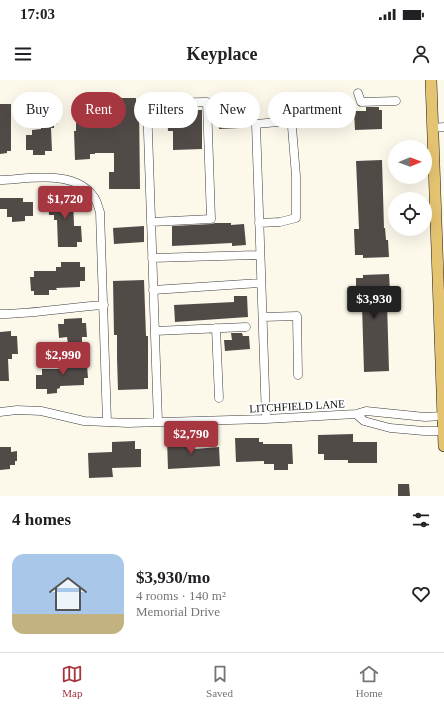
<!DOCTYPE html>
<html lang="en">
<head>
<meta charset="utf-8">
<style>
	body { margin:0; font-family:Georgia,serif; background:#f6f6f6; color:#202124; height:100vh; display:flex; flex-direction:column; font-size:15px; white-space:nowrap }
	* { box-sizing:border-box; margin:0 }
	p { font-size:13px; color:#757577 }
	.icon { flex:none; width:22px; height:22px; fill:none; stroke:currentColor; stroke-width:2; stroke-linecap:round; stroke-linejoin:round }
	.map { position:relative; height:416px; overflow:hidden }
	.drawer { display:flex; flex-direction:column; background:#fff; flex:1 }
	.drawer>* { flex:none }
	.banner { position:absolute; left:12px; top:12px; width:420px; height:36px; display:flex; gap:8px }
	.needle { width:26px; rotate:89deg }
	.buttons { position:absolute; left:388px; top:60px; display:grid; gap:8px }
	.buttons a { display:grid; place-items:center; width:44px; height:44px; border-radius:50%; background:#fff; box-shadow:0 4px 16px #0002; font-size:20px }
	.price { position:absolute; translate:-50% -34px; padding:0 9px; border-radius:4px; background:#a63640; color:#fff; font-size:13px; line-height:26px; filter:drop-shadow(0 1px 2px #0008) }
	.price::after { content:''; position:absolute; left:50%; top:24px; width:12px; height:9px; margin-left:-6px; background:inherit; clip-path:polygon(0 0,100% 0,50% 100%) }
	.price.selected { background:#222; color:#fff }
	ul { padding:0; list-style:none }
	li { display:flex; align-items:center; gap:12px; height:100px; padding:0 12px }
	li+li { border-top:1px solid #e0e0e0 }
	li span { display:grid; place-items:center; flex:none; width:112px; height:80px; border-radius:12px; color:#555 }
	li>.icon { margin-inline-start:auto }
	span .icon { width:48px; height:48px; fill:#fffc; stroke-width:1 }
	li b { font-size:17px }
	h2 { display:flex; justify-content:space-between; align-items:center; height:48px; padding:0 12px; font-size:17px }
	.pill { padding:0 14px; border-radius:18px; background:#fff; box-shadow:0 4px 16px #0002; font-size:14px; line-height:36px }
	.pill.selected { background:#a63640; color:#fff }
	.status { display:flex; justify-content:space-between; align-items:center; height:28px; padding:0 20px; background:#fff; direction:ltr }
	.status svg { height:11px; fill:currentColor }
	header { display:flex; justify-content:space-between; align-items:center; height:52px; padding:0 12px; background:#fff; font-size:18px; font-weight:700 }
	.dock { display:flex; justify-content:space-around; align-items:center; height:56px; border-top:1px solid #e0e0e0; background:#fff; font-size:11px; color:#757577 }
	.dock a { display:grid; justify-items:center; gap:2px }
	.dock .selected { color:#a63640 }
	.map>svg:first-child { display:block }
</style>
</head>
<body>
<div class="status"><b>17:03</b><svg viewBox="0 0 49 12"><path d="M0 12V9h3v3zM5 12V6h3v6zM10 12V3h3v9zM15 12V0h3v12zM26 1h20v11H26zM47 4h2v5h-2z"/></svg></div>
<header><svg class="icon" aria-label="menu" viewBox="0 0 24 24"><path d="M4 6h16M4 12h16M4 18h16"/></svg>Keyplace<svg class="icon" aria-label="person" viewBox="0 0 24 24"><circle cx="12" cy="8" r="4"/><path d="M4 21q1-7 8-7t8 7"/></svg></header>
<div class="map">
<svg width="444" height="416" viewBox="0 0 444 416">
	<rect width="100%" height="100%" fill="#fcf8ea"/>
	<path fill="#514b48" d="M239 15 240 48 219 49 218 28H224L223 16Z
		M121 18H136V26H139L140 109H109V92H114V73H95V74H90V79L75 80 74 51H76V28H80V24L94 23V27H108V24H121Z
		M56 20 57 44H54V48H51L52 71H45V75H33V70H26V55H32V50L41 49 40 21Z
		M0 24H11V71H7V73L0 74Z
		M366 27H379V30H382V49L355 50 354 31H366Z
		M167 30H202V69L173 70V51H168Z
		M382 80 384 148H385L386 160H388L389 177 363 178V175H355L354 149H359L356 81Z
		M67 112V117H73L74 146H81L82 162H77V167H58L57 140H54V135H49L48 117H53V113Z
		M0 118H23V122H33V136H25V141L12 142V137H7V129H0Z
		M215 143H231V145L244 144 246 165 232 166V163L172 166V146L211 144Z
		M144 146V162L114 164 113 148Z
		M61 182H80V187H85V201H80V207L56 208 57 210H49V215H34V211H31L30 197H34V191H56V187H61Z
		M389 194 390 211 388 213V223H387L389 291 364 292 362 225H356V198H363V195Z
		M144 200 146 256H148V309L118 310 117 278V255H114L113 201Z
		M234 216H247L248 237 175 242 174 225 234 222Z
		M82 238V243H86L87 257H82V263L68 264 67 257 59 258 58 244H64V239Z
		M11 251V256H17L18 274H12V279H8L9 301H0V252Z
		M231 253H242L243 256H249L250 269 225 271 224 260H232Z
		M83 279V285H87L88 298H84V305L60 306V308L57 309V313L47 314V309H36V295H42V289H60V286H64V280Z
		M353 354V362H377V383H348V380H324V374H318V355Z
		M235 358H259V362H263V364H292L293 384H288V390H274V384H264V381L236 382Z
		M195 359V369L219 367 220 386 168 389 167 360Z
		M135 361V369H141V387L112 388 113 397 89 398 88 373 112 372V362Z
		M0 367H11V372L17 371V381H15V385H10V389L0 390Z
		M398 404H409L410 416H398Z"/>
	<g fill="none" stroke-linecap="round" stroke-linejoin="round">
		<defs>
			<path id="minor" d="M358 13 361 22 396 21
				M432 48 444 47
				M0 100C29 99 75 89 94 117 97 121 98 127 100 132L107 342
				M151 142 211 139 207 22 147 23 158 342
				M259 143 280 142 296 138V96L292 47 289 41 256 44 266 339
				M152 178 260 175
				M153 210 261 203
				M0 234C35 234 69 227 104 225
				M263 237 297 236 298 295
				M216 248 219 318
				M155 251 246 247
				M0 332 17 330 41 331 84 341 128 343 266 339 356 334 366 331 425 337 443 336
				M356 334 364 341 390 348 424 351H444"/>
			<path id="major" d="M431 0 444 366"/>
		</defs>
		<use href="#minor" stroke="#3d3d3d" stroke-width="9"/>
		<use href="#major" stroke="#1b1b1b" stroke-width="12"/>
		<use href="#minor" stroke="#fff" stroke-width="8"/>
		<use href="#major" stroke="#e5c471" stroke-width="11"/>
	</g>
	<g text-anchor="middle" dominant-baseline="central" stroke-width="4" stroke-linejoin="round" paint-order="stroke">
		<g font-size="11" fill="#0a0a0a" stroke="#fff">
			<text transform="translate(297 326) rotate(-3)">LITCHFIELD LANE</text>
		</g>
	</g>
</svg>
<div class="buttons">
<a><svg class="needle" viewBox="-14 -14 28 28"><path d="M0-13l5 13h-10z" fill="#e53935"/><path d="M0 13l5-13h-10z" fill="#757577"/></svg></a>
<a><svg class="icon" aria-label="locate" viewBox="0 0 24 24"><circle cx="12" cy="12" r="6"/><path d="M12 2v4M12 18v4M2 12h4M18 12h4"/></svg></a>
</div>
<b class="price" style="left:65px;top:140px">$1,720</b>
<b class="price selected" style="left:374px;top:240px">$3,930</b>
<b class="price" style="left:63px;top:296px">$2,990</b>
<b class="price" style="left:191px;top:375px">$2,790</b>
<div class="banner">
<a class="pill">Buy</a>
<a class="pill selected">Rent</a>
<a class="pill">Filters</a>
<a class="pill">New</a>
<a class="pill">Apartment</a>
</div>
</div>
<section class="drawer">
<h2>4 homes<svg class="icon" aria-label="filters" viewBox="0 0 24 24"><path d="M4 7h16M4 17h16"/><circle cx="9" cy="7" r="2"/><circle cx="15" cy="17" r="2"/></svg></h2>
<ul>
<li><span style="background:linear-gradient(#a9c7e8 75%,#c2b280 0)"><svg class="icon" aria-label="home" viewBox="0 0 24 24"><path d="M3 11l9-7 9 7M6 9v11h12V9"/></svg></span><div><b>$3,930/mo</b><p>4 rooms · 140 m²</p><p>Memorial Drive</p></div><svg class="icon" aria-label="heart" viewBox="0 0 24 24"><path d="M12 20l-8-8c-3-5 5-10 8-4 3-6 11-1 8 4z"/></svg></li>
</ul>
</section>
<nav class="dock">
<a class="selected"><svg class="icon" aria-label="map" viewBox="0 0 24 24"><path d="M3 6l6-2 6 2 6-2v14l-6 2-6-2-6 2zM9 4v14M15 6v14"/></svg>Map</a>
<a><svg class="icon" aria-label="saved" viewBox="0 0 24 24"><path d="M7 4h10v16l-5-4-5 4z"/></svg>Saved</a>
<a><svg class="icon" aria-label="home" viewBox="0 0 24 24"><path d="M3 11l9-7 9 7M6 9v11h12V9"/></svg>Home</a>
</nav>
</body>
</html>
